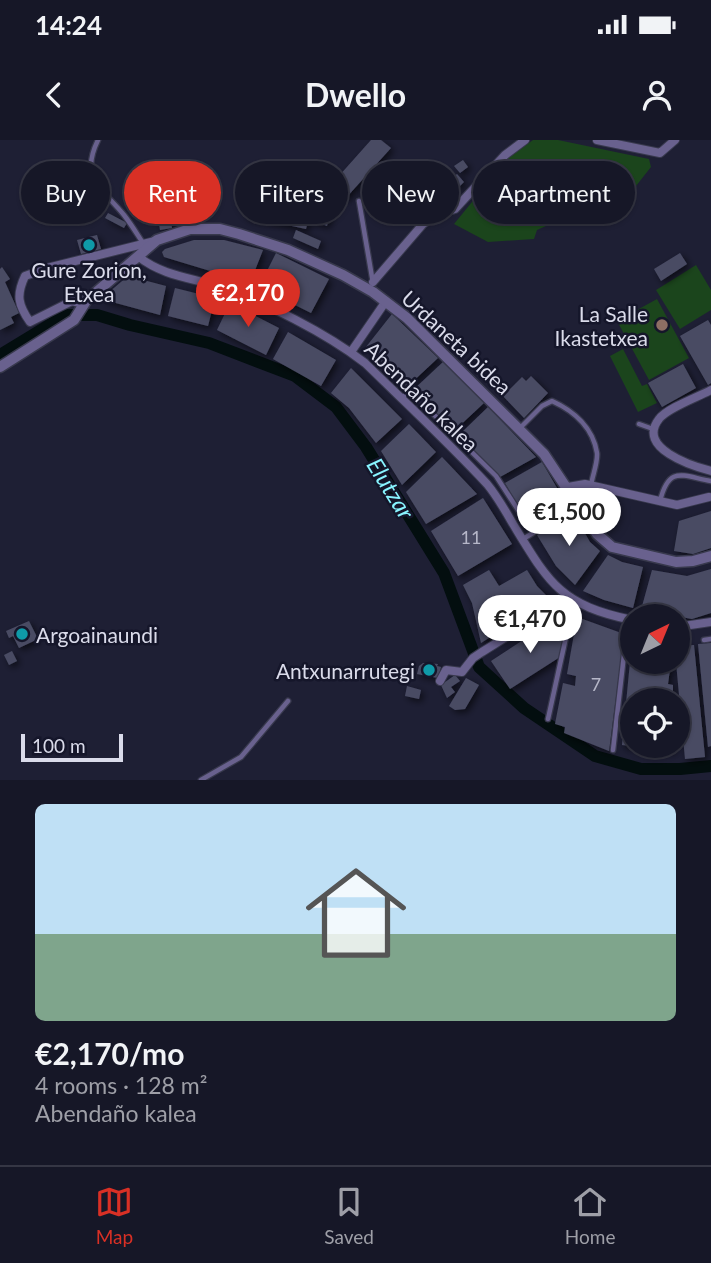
<!DOCTYPE html>
<html lang="en">
<head>
<meta charset="utf-8">
<style>
	body { margin:0; font-family:Lato,sans-serif; background:#1f202f; color:#f1f3f6; height:100vh; display:flex; flex-direction:column; font-size:26px; white-space:nowrap }
	* { box-sizing:border-box; margin:0 }
	p { font-size:23px; color:#9e9fa7 }
	.icon { flex:none; width:38px; height:38px; fill:none; stroke:currentColor; stroke-width:2; stroke-linecap:round; stroke-linejoin:round }
	.map { position:relative; height:640px; overflow:hidden }
	.side { display:flex; flex-direction:column; background:#161727; flex:1 }
	.side>* { flex:none }
	.guide { position:absolute; left:21px; top:21px; width:670px; height:63px; display:flex; gap:14px }
	.needle { width:46px; rotate:43deg }
	.controls { position:absolute; left:620px; top:464px; display:grid; gap:14px }
	.controls a { display:grid; place-items:center; width:70px; height:70px; border-radius:50%; background:#161727; box-shadow:0 2px 5px #0004,0 0 0 2px #353644; font-size:35px }
	.scale { position:absolute; left:21px; bottom:18px; width:102px; box-sizing:border-box; padding-left:7px; border:4px solid #dadbea; border-top:0; font-size:19px; line-height:24px; white-space:nowrap; color:#dadbea; -webkit-text-stroke:5px #15162a; paint-order:stroke }
	.price { position:absolute; translate:-50% -60px; padding:0 16px; border-radius:24px; background:#fff; color:#222; font-size:23px; line-height:46px; filter:drop-shadow(0 2px 4px #0008) }
	.price::after { content:''; position:absolute; left:50%; top:42px; width:21px; height:16px; margin-left:-10px; background:inherit; clip-path:polygon(0 0,100% 0,50% 100%) }
	.price.selected { background:#d93025; color:#fff }
	ul { padding:0; list-style:none }
	li { display:grid; align-content:center; gap:14px; height:371px; padding:0 35px }
	li+li { border-top:2px solid #353644 }
	li span { display:grid; place-items:center; height:217px; border-radius:10px; color:#555 }
	li>.icon { margin-inline-start:auto }
	span .icon { width:126px; height:126px; fill:#fffc; stroke-width:1 }
	li b { font-size:30px }
	.chip { padding:0 24px; border-radius:32px; background:#161727; box-shadow:0 2px 5px #0004,0 0 0 2px #353644; font-size:24px; line-height:63px }
	.chip.selected { background:#d93025; color:#fff }
	.status { display:flex; justify-content:space-between; align-items:center; height:49px; padding:0 35px; background:#161727; direction:ltr }
	.status svg { height:19px; fill:currentColor }
	header { display:flex; justify-content:space-between; align-items:center; height:91px; padding:0 35px; background:#161727; font-size:32px; font-weight:700 }
	.menu { display:flex; justify-content:space-around; align-items:center; height:98px; border-top:2px solid #353644; background:#161727; font-size:19px; color:#9e9fa7 }
	.menu a { display:grid; justify-items:center; gap:4px }
	.menu .selected { color:#d93025 }
	.map>svg:first-child { display:block }
</style>
</head>
<body>
<div class="status"><b>14:24</b><svg viewBox="0 0 49 12"><path d="M0 12V9h3v3zM5 12V6h3v6zM10 12V3h3v9zM15 12V0h3v12zM26 1h20v11H26zM47 4h2v5h-2z"/></svg></div>
<header><svg class="icon" aria-label="back" viewBox="0 0 24 24"><path d="M15 5l-7 7 7 7"/></svg>Dwello<svg class="icon" aria-label="person" viewBox="0 0 24 24"><circle cx="12" cy="8" r="4"/><path d="M4 21q1-7 8-7t8 7"/></svg></header>
<div class="map">
<svg width="711" height="640" viewBox="0 0 711 640">
	<defs>
		<filter id="shadow"><feDropShadow dx="3" dy="3" stdDeviation="3.5" flood-color="#0009"/></filter>
	</defs>
	<rect width="100%" height="100%" fill="#1e1f34"/>
	<path fill="#1b451c" d="M533 0H558L649 19 651 27 636 46 537 90 534 99 488 102 454 84 507 19Z
		M696 125 711 150V170L680 189 656 150Z
		M657 159 689 218 649 240 617 181Z
		M623 209 642 246 647 244 657 263 638 272 610 216Z"/>
	<g fill="none" stroke-linecap="round" stroke-linejoin="round">
		<path stroke="#030e0f" stroke-width="12" d="M0 215 66 175H97L130 185 209 203 295 236 336 267 366 307 444 433 479 527 524 568 595 616 641 629H680L711 626"/>
	</g>
	<path fill="#4a4c64" filter="url(#shadow)" d="M371 0H381L391 8 345 59 330 46Z
		M463 20 468 27 460 33 454 26Z
		M457 34 464 42 458 48 450 40Z
		M311 65 330 73 327 86 303 77Z
		M247 68 308 81 306 89 245 76Z
		M108 73 127 83 124 88 105 78Z
		M170 76 172 88 160 90 158 78Z
		M296 90 321 101 318 109 293 98Z
		M97 95 101 109 81 114 77 100Z
		M194 100H224L263 110 250 143 164 117 162 112 165 109Z
		M276 113 329 139 311 173 259 147Z
		M680 113 687 124 661 141 654 129Z
		M2 127 10 139 5 142 19 173 11 177 14 183 0 190V129Z
		M128 136 166 146 160 175 101 159Z
		M175 148 215 158 208 186 168 176Z
		M230 163 279 188 266 215 217 190Z
		M392 174 438 218 407 247 366 207Z
		M708 180 711 185V243L708 245 680 196Z
		M288 192 336 220 321 246 273 219Z
		M443 222 484 263 453 292 412 251Z
		M683 224 696 248 662 267 648 243Z
		M351 228 402 279 376 303 349 268 331 253Z
		M531 236 548 253 524 278 501 254 508 247 510 249 522 237 526 241Z
		M488 267 536 317 500 337 458 296Z
		M409 284 436 312 402 345 381 311Z
		M442 317 477 354 426 384 406 352Z
		M542 322 568 367 532 389 505 343Z
		M483 358 512 404 458 436 431 391Z
		M711 371V408L693 414 674 411 679 381Z
		M574 374 590 402 600 411 575 445 556 426 537 395Z
		M608 415 622 422 643 427 633 468 604 460 583 451Z
		M711 429V473L692 479 641 470 652 430 687 436Z
		M489 430 499 446 527 430 537 446 550 459 481 503 472 463 463 445Z
		M577 477 624 494 609 611 564 593 565 587 555 584 563 543 575 546 576 536 567 534Z
		M29 481 38 499 19 508 13 496 9 498 6 491Z
		M552 481 563 499 560 517 510 549 491 521Z
		M711 503V606L708 607 698 504Z
		M694 505 705 617 685 619 676 522 677 506Z
		M12 511 17 521 9 525 4 515Z
		M630 522H671L668 544 673 545V551H667V560H632V606L622 605Z
		M423 523 438 524 437 526 441 527 438 538 417 534 419 526Z
		M455 535 460 541 451 547 455 552 447 558 441 545Z
		M466 538 479 545 465 569 455 570 449 566Z
		M407 546 421 550 419 559 405 556Z
		M647 606H674V610L647 607Z"/>
	<g fill="none" stroke-linecap="round" stroke-linejoin="round">
		<defs>
			<path id="service" d="M98 0C79 39 102 48 124 75 131 84 137 94 143 103
				M359 61 373 143
				M402 258 409 250 496 336 533 393 523 399
				M639 284 653 289
				M520 288 542 266 552 261C574 271 593 288 597 313 598 323 592 336 591 346
				M660 361C669 325 682 336 711 341
				M704 500 711 499
				M548 579 568 488 552 470
				M613 610 628 480
				M201 640 241 617 288 561"/>
			<path id="minor" d="M597 0 660 13 675 0
				M139 117C161 135 191 138 218 146 265 162 326 193 365 223 406 263 448 302 487 344 497 356 505 370 513 384 549 443 560 465 632 480
				M373 142 423 84 436 75 455 69 505 15 525 0
				M84 164 72 161 30 182C18 165 16 155 25 136L47 128 155 101
				M351 212 386 161
				M711 250C698 257 667 268 659 279 636 308 692 326 711 331
				M568 347 585 344 677 365 709 357
				M677 487 711 482
				M440 541 446 530 462 532 473 518 482 512 569 458"/>
			<path id="tertiary" d="M0 227 74 180 86 161 157 100 190 89H220L239 94 288 110 343 135 373 152 407 178 544 314 597 394 612 407 676 422 693 421 711 416"/>
		</defs>
		<use href="#service" stroke="#38394d" stroke-width="7"/>
		<use href="#minor" stroke="#38394d" stroke-width="10"/>
		<use href="#tertiary" stroke="#38394d" stroke-width="13"/>
		<use href="#service" stroke="#69618e" stroke-width="4.5"/>
		<use href="#minor" stroke="#69618e" stroke-width="8"/>
		<use href="#tertiary" stroke="#69618e" stroke-width="10"/>
	</g>
	<g fill="#0f9aa8" stroke="#15162a" stroke-width="2.5">
		<circle cx="89" cy="105" r="7"/>
		<circle cx="22" cy="494" r="7"/>
		<circle cx="429" cy="530" r="7"/>
	</g>
	<circle fill="#8d6e63" stroke="#15162a" stroke-width="2.5" cx="662" cy="185" r="7"/>
	<g text-anchor="middle" dominant-baseline="central" stroke-width="5" stroke-linejoin="round" paint-order="stroke">
		<g font-size="18" fill="#b6b7c8">
			<text x="471" y="397">11</text>
			<text x="596" y="544">7</text>
		</g>
		<g font-size="21" fill="#dadbea" stroke="#15162a" text-anchor="end">
			<text x="89" y="129" text-anchor="middle">Gure Zorion,<tspan x="89" dy="24">Etxea</tspan></text>
			<text x="648" y="173">La Salle<tspan x="648" dy="24">Ikastetxea</tspan></text>
			<text x="36" y="494" text-anchor="start">Argoainaundi</text>
			<text x="415" y="530">Antxunarrutegi</text>
		</g>
		<g font-size="21" fill="#dadbea" stroke="#15162a">
			<text transform="translate(457 202) rotate(43)">Urdaneta bidea</text>
			<text transform="translate(422 256) rotate(44)">Abendaño kalea</text>
		</g>
		<g font-size="23" font-style="italic" fill="#88f4ff" stroke="#15162a">
			<text transform="translate(391 348) rotate(58)">Elutzar</text>
		</g>
	</g>
</svg>
<div class="controls">
<a><svg class="needle" viewBox="-14 -14 28 28"><path d="M0-13l5 13h-10z" fill="#e53935"/><path d="M0 13l5-13h-10z" fill="#9e9fa7"/></svg></a>
<a><svg class="icon" aria-label="locate" viewBox="0 0 24 24"><circle cx="12" cy="12" r="6"/><path d="M12 2v4M12 18v4M2 12h4M18 12h4"/></svg></a>
</div>
<div class="scale">100 m</div>
<b class="price selected" style="left:248px;top:189px">€2,170</b>
<b class="price" style="left:569px;top:408px">€1,500</b>
<b class="price" style="left:530px;top:515px">€1,470</b>
<div class="guide">
<a class="chip">Buy</a>
<a class="chip selected">Rent</a>
<a class="chip">Filters</a>
<a class="chip">New</a>
<a class="chip">Apartment</a>
</div>
</div>
<section class="side">
<ul>
<li><span style="background:linear-gradient(#bfe0f5 60%,#7fa58c 0)"><svg class="icon" aria-label="home" viewBox="0 0 24 24"><path d="M3 11l9-7 9 7M6 9v11h12V9"/></svg></span><div><b>€2,170/mo</b><p>4 rooms · 128 m²</p><p>Abendaño kalea</p></div></li>
</ul>
</section>
<nav class="menu">
<a class="selected"><svg class="icon" aria-label="map" viewBox="0 0 24 24"><path d="M3 6l6-2 6 2 6-2v14l-6 2-6-2-6 2zM9 4v14M15 6v14"/></svg>Map</a>
<a><svg class="icon" aria-label="saved" viewBox="0 0 24 24"><path d="M7 4h10v16l-5-4-5 4z"/></svg>Saved</a>
<a><svg class="icon" aria-label="home" viewBox="0 0 24 24"><path d="M3 11l9-7 9 7M6 9v11h12V9"/></svg>Home</a>
</nav>
</body>
</html>
